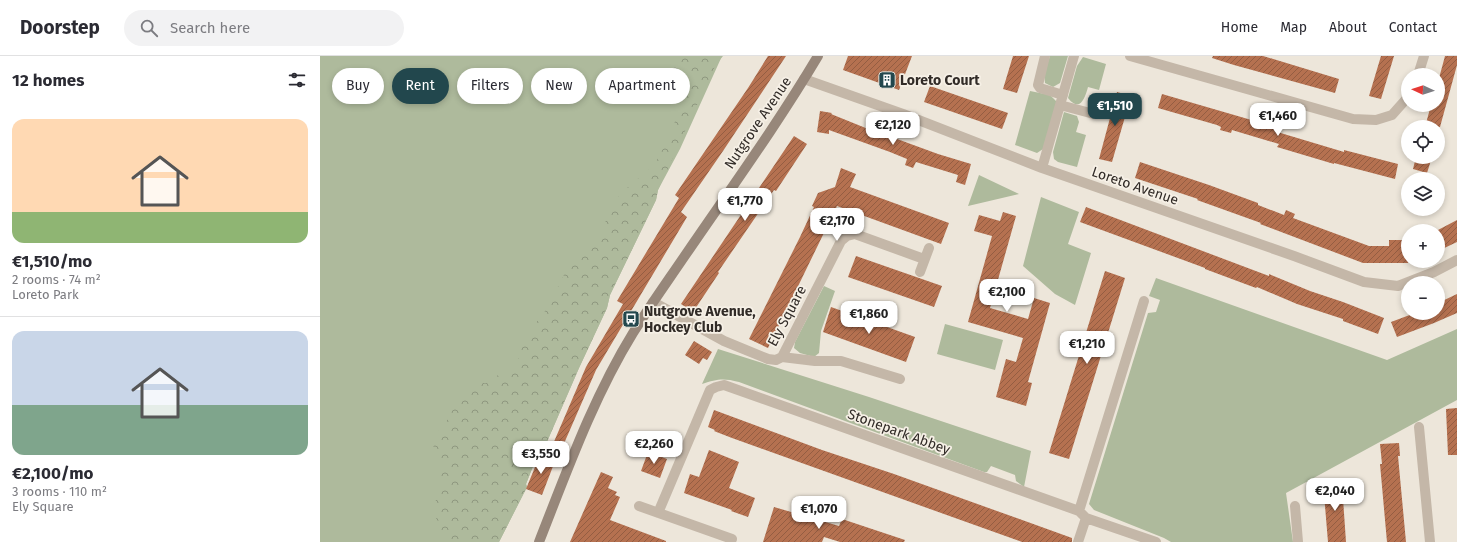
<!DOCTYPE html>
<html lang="en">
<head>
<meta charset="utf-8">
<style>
	body { margin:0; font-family:"Fira Sans",sans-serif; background:#f2f2f3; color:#2b2b33; height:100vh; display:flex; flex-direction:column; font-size:15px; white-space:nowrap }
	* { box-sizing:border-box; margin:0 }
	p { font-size:13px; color:#7c7c81 }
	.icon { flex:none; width:22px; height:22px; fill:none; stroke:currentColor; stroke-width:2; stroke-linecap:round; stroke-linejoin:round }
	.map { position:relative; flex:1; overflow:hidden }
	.side { display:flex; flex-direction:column; background:#fff; width:320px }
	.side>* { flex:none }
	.banner { position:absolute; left:12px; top:12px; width:380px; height:36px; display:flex; gap:8px }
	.needle { width:26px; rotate:273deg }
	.controls { position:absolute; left:1081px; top:12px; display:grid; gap:8px }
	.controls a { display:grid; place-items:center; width:44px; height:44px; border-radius:50%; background:#fff; box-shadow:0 2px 6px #0003; font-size:20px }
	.price { position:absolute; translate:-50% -34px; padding:0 9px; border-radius:8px; background:#fff; color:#222; font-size:13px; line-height:26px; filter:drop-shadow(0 1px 2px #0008) }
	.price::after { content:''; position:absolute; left:50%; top:24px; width:12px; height:9px; margin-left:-6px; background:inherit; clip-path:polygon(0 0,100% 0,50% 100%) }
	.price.active { background:#22474d; color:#fff }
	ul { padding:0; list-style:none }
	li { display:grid; align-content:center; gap:8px; height:212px; padding:0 12px }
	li+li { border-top:1px solid #e1e1e2 }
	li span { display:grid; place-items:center; height:124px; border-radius:12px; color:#555 }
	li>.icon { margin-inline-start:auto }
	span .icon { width:72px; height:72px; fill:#fffc; stroke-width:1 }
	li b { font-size:17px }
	h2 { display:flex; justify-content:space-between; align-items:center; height:48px; padding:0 12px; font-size:17px }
	.chip { padding:0 14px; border-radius:18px; background:#fff; box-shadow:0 2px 6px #0003; font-size:14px; line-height:36px }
	.chip.active { background:#22474d; color:#fff }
	header { display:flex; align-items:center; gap:24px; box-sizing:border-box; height:56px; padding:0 20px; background:#fff; border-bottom:1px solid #e1e1e2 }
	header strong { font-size:19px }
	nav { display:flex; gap:22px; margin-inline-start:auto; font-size:14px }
	.search { width:280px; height:36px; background:#f2f2f3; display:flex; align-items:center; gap:10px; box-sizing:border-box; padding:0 14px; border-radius:22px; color:#7c7c81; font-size:15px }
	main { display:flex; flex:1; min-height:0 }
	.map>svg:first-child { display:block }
</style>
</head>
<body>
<header>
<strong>Doorstep</strong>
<div class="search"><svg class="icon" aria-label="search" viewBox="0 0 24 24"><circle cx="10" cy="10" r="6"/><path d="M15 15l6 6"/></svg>Search here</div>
<nav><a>Home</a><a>Map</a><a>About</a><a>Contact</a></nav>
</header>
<main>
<section class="side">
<h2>12 homes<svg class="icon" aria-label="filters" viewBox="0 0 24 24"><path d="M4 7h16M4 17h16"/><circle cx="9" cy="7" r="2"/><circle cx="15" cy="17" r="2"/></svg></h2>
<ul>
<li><span style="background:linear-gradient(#ffd9b3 75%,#8fb573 0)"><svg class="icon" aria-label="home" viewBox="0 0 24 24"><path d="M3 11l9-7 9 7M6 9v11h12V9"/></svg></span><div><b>€1,510/mo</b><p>2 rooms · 74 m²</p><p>Loreto Park</p></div></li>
<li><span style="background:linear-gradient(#c9d6e8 60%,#7fa58c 0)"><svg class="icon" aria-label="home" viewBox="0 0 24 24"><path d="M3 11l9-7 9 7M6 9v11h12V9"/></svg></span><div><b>€2,100/mo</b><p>3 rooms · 110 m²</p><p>Ely Square</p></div></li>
</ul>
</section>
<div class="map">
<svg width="1137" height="486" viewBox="0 0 1137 486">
	<defs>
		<pattern id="forest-crowns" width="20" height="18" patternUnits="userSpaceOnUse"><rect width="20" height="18" fill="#aeba9c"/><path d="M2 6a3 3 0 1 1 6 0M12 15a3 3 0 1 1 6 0" fill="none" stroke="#8e977f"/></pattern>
		<pattern id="building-hatch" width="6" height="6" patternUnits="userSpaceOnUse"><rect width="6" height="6" fill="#b57150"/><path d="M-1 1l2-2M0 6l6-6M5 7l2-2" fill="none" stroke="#945d42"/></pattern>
	</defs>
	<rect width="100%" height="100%" fill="#ede6da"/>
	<path fill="#aeba9c" d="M0 0H402L360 93 338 134 336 144 290 239 287 252 259 312 223 395H219L206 428 207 431 179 486H0Z
		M730 0H748L740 27 733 31 725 27 724 18Z
		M763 1 786 8 779 34 768 31C765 42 760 57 748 42L757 10Z
		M710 35 730 39 737 46 723 93 717 97 695 89Z
		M744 56 757 60 759 66 756 76 766 79 757 111 738 106 734 103 733 96Z
		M659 119 699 138 648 150Z
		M721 141 759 156 748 188 771 197 755 249 735 238 703 210Z
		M836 222 1067 304 1137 273V344L966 437 973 486H851L844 482 774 454 769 448 828 257 836 256 840 244 829 240Z
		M504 230 515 235 501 275 499 297 494 301 480 297 474 292 475 286Z
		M625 268 683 284 675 314 617 298Z
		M398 293 549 341 711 395 704 431 696 425 695 419 671 410 667 416H664L419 326C403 322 397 323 382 328Z"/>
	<path fill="url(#forest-crowns)" d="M355 0H403L395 10 338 134 336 144 290 239 287 252 259 312 223 395H219L206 428 207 431 179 486H121V471L116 462 114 452 120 426 121 415 113 393 115 384 120 372 129 362 134 350 151 336 153 330 158 327H167L174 323 182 315 196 310 201 292 208 285 210 270 219 264 227 252 246 215 259 201 268 194 283 171 295 144 313 126 325 118 337 104 347 85 362 48 361 39 351 34 343 17Z"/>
	<path fill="url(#building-hatch)" d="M448 0H466L403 95 361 156 367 161 276 314 239 399 230 395 266 311 303 248 297 245 359 142 355 139 428 32Z
		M528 0H592L579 34 523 14Z
		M693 0H709L697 37 683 33Z
		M893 0H943L1019 23 1015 37 914 9 892 2Z
		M1061 0H1074L1061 43 1049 40Z
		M1125 0H1137V9L1120 71H1105L1111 49H1118V26Z
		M610 30 688 57 682 73 604 46Z
		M797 36 811 40 792 106 779 103Z
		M842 38 955 71 954 75 1024 96V94L1078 108 1075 123 1014 107V108L957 91 959 88 912 74 911 77 900 74 901 71 897 69 838 52Z
		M500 55 512 57 511 58 558 77V76L618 98 651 108 645 129 636 126 638 119 596 106 593 112 585 109 587 103 570 96 509 74V78L497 76Z
		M474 80 487 88 456 135 454 134 398 216 399 217 373 256 361 248Z
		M1096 101H1112L1107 117 1093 113Z
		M820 106 889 129 938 147V149L964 159 966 154 975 158 973 162 1049 190H1069V184H1088V207H1043L940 168 941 167 877 144 878 143 815 122Z
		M521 112 536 118 530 131 629 167 621 188 517 150 448 292 429 283 480 181 494 151 492 150 498 137 515 131Z
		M766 151 949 220V218L990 235 1023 246 1064 262 1058 278 1023 265V263L977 248 937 231 936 232 885 213V212L760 166Z
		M683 156 696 160 670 252 708 263 714 242 730 247 708 326 712 327 706 350 676 341 686 303 696 306 703 282 648 266 672 180 654 175 659 159 680 165Z
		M1137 164V186L1118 195V174Z
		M536 200 622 230 614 251 528 221Z
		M785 215 805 222 749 403 729 397Z
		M1137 238V257L1114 267 1077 281 1071 266 1095 257H1118V247Z
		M511 251 595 281 586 306 503 276Z
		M374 285 392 296 387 304 383 302 379 308 365 299Z
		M1137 352V399H1128L1126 353Z
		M394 354 502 394 574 418 752 482V486H702L412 382 394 375 395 374 388 371Z
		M1079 387 1080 400H1078L1086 486H1067L1060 408H1062L1060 388Z
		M389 394 419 406 409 432 435 442 428 461 411 455 412 454 364 437 370 418 379 421Z
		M328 396 347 403 340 422 321 415Z
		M220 399 235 405 222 439 206 433Z
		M281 416 293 421 288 432 297 436 295 439 300 441 290 464 346 485V486H250Z
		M1016 425 1017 429 1022 428 1026 486H1008L1003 426Z
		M454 451 519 470 522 463 585 484 584 486H520L504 481 502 486H443Z"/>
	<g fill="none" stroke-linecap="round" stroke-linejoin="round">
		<path stroke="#c4b7a8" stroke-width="10" d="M725 0 718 29 720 32 743 39
			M810 0 1033 63 1056 64 1072 59 1088 41
			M1098 19 1104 0
			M484 23 583 58 722 112 974 200 1044 226 1078 230 1114 216 1137 204
			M740 49 774 58
			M722 112 754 0
			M600 216 609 192
			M333 246 404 285 448 303 456 304 462 301 521 185 527 180 535 178 604 203
			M462 301 495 305H521L580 323
			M1099 371 1110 486
			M319 450 412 483
			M975 450 978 486
			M759 455 824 245
			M338 457 390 334 396 331 404 329 759 455 766 462 836 486
			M758 486 766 462"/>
		<path stroke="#97877a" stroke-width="10" d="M219 486C247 415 273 342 313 277 329 251 347 226 364 201 409 135 457 69 498 0"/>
	</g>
	<defs>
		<symbol id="building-square" viewBox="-11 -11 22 22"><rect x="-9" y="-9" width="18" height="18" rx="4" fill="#22474d" stroke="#f6f0e6"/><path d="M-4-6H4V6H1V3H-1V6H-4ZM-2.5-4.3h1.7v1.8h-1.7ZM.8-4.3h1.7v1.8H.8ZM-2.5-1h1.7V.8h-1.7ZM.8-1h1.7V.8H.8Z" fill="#fff"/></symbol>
		<symbol id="bus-square" viewBox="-11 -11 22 22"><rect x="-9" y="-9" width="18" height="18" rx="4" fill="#22474d" stroke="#f6f0e6"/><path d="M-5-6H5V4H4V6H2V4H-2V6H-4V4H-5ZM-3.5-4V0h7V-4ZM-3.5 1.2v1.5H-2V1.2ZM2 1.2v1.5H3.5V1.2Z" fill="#fff"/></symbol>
	</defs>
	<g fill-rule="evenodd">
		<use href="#building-square" x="557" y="14" width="20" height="20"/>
		<use href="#bus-square" x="301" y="253" width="20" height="20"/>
	</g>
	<g text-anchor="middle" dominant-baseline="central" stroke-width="3.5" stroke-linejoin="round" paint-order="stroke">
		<g font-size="14" font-weight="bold" fill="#312b27" stroke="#f6f0e6" text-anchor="start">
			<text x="580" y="24">Loreto Court</text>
			<text x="324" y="255">Nutgrove Avenue,<tspan x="324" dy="16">Hockey Club</tspan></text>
		</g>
		<g font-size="14" fill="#312b27" stroke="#f6f0e6">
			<text transform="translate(438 67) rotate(-56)">Nutgrove Avenue</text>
			<text transform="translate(815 130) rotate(19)">Loreto Avenue</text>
			<text transform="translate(467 260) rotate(-62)">Ely Square</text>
			<text transform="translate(579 376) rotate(20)">Stonepark Abbey</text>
		</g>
	</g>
</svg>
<div class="controls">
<a><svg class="needle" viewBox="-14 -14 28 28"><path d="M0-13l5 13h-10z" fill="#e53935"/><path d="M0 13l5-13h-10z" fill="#7c7c81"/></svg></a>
<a><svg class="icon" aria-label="locate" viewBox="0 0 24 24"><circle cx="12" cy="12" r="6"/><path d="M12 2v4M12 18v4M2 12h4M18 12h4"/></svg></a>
<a><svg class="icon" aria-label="layers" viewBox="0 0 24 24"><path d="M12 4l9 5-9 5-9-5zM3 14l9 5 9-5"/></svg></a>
<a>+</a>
<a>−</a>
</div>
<b class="price active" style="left:795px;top:71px">€1,510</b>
<b class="price" style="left:958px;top:81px">€1,460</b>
<b class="price" style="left:573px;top:90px">€2,120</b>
<b class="price" style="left:425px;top:166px">€1,770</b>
<b class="price" style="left:517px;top:186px">€2,170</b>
<b class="price" style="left:687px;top:257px">€2,100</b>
<b class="price" style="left:549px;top:279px">€1,860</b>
<b class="price" style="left:767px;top:309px">€1,210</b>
<b class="price" style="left:334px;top:409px">€2,260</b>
<b class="price" style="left:221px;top:419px">€3,550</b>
<b class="price" style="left:1015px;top:456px">€2,040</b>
<b class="price" style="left:499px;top:474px">€1,070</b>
<div class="banner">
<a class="chip">Buy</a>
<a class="chip active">Rent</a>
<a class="chip">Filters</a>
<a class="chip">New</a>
<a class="chip">Apartment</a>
</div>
</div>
</main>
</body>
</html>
